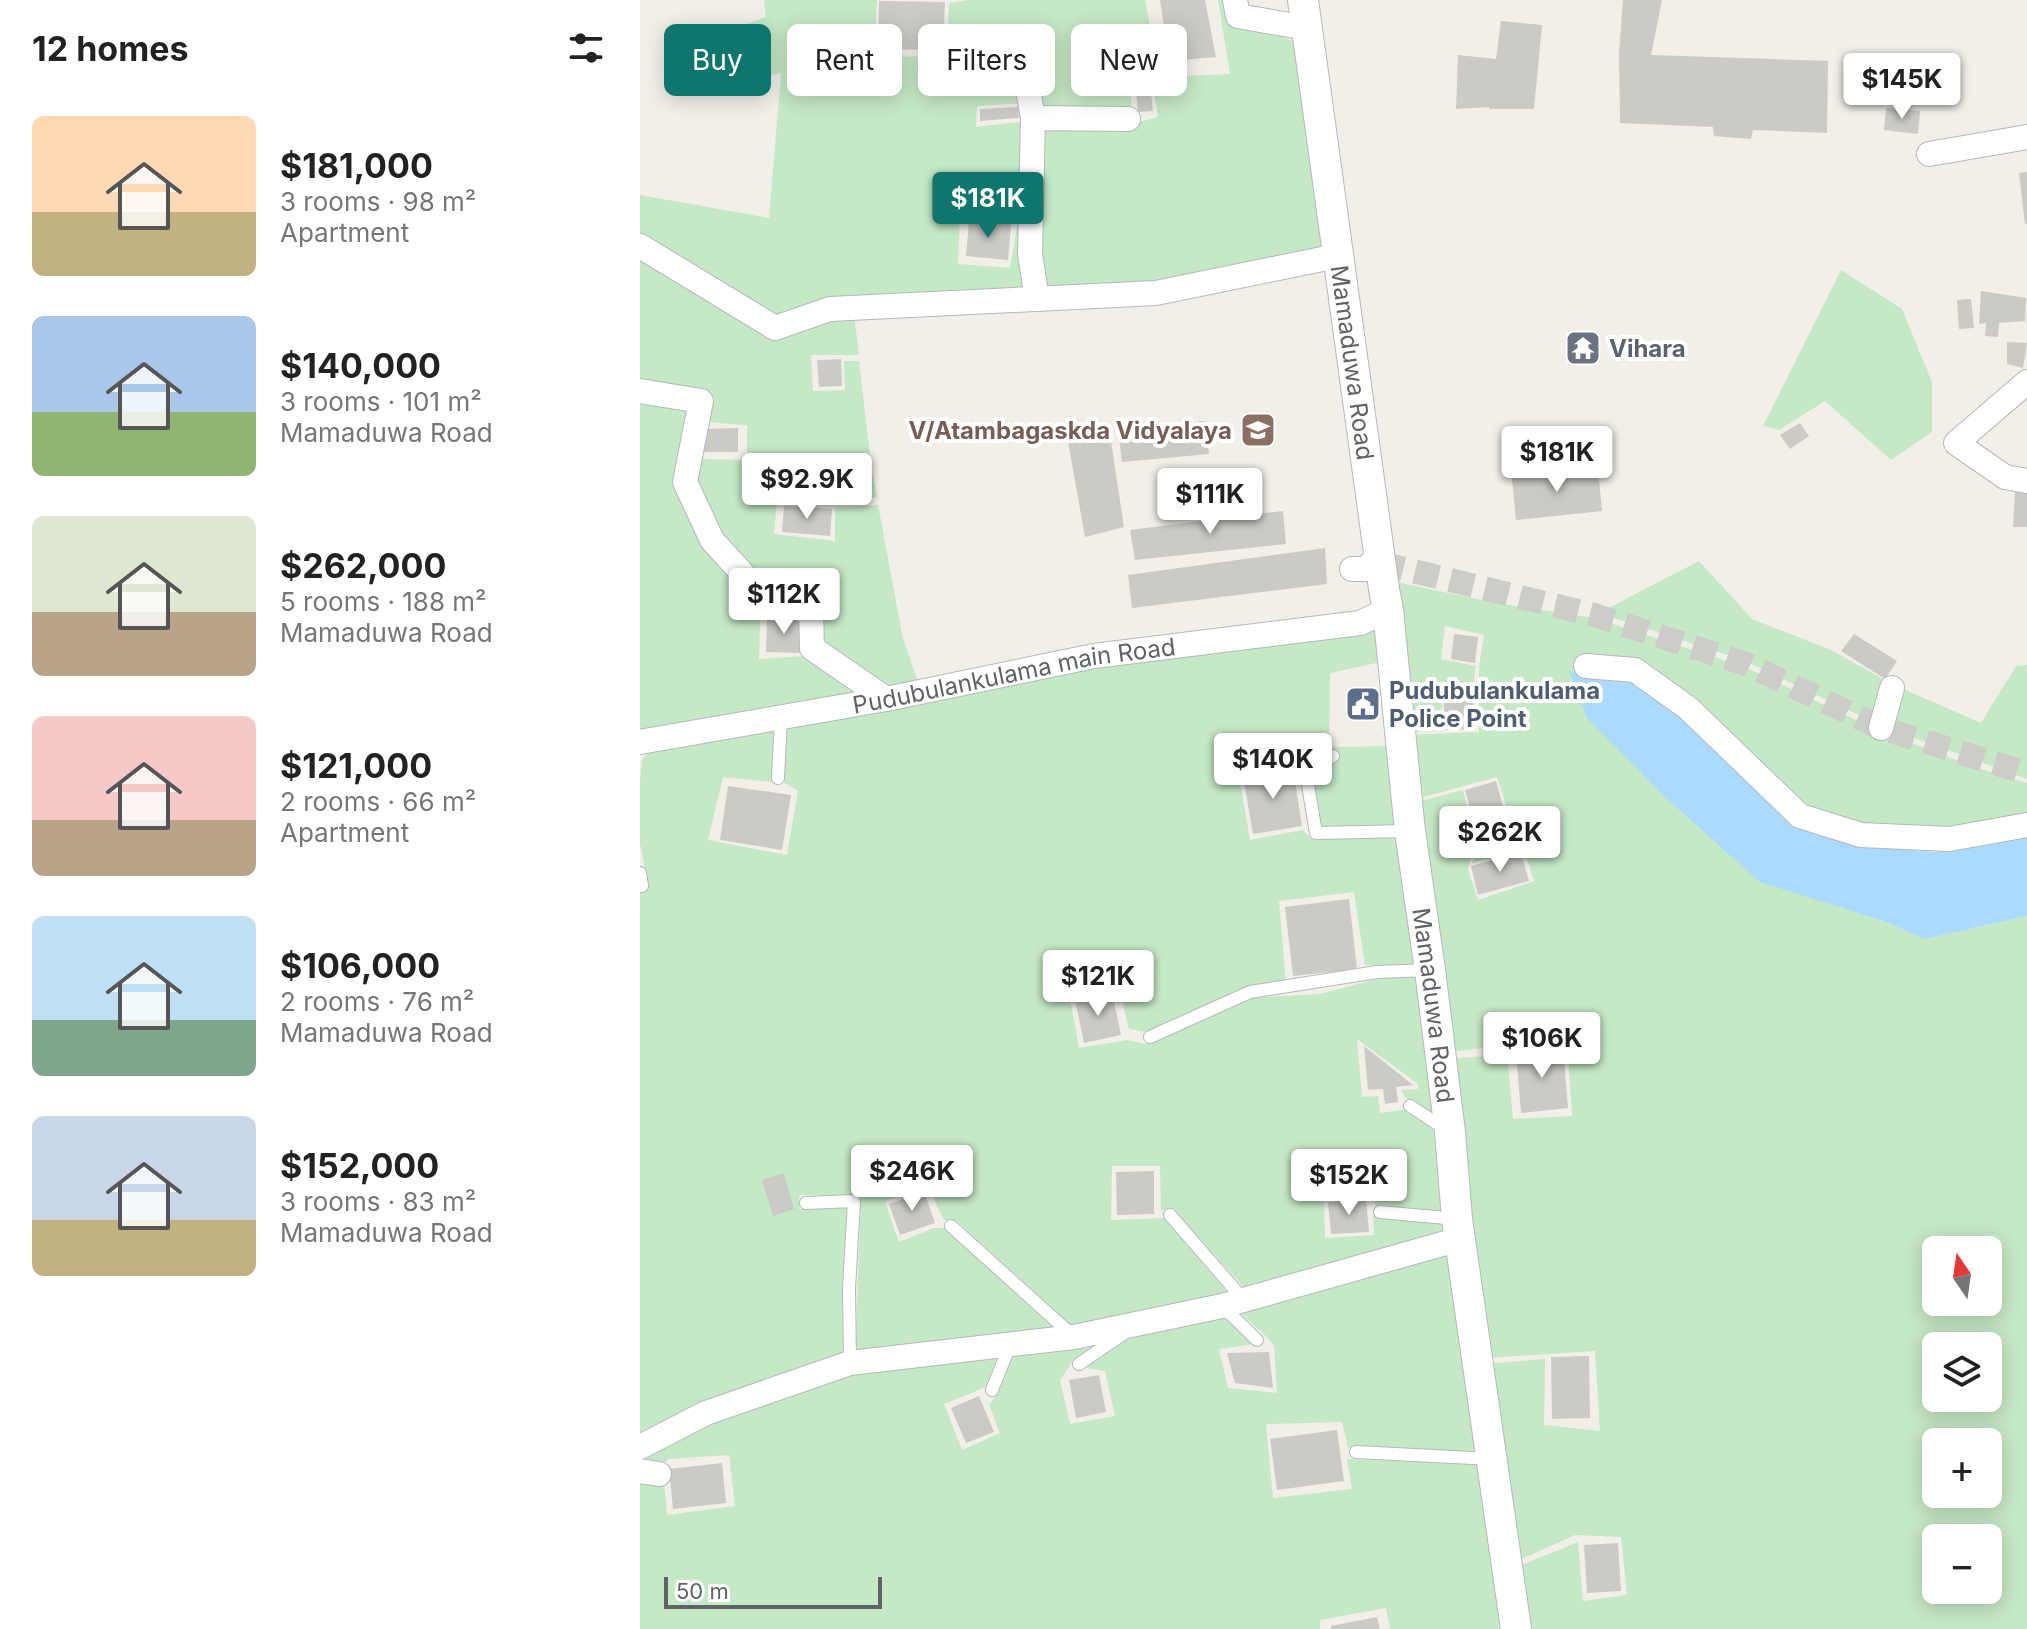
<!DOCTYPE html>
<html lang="en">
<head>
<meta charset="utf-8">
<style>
	body { margin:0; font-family:Inter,sans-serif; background:#f2f2f2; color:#222; height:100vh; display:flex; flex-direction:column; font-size:30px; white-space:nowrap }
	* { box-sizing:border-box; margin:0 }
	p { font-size:26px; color:#767676 }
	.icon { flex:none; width:44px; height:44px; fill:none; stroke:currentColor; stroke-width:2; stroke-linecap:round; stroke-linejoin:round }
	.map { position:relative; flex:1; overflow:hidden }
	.side { display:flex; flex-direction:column; background:#fff; width:640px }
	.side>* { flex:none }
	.guide { position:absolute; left:24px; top:24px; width:760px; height:72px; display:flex; gap:16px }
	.needle { width:52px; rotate:347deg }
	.buttons { position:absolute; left:1282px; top:1236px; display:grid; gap:16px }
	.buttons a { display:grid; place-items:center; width:80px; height:80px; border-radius:12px; background:#fff; box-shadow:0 4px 20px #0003; font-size:40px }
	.scale { position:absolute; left:24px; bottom:20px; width:218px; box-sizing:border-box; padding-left:8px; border:4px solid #5f6368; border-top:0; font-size:22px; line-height:28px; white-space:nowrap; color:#5f6368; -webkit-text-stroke:6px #fff; paint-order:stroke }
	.price { position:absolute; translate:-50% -68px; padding:0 18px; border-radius:8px; background:#fff; color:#222; font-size:26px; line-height:52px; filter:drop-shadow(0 2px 4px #0008) }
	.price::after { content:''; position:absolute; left:50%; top:48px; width:24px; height:18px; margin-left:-12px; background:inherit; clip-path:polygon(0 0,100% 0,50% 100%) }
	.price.active { background:#0f766e; color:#fff }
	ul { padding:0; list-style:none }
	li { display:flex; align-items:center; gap:24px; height:200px; padding:0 32px }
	li span { display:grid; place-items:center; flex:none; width:224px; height:160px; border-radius:12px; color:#555 }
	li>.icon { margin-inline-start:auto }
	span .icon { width:96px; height:96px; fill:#fffc; stroke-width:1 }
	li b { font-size:34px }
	h2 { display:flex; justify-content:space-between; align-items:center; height:96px; padding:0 32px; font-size:34px }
	.pill { padding:0 28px; border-radius:12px; background:#fff; box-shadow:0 4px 20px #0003; font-size:28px; line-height:72px }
	.pill.active { background:#0f766e; color:#fff }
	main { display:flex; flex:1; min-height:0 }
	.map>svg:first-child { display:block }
</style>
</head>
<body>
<main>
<section class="side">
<h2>12 homes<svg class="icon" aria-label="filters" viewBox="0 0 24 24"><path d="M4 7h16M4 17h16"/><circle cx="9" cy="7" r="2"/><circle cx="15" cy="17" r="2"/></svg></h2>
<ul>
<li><span style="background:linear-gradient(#ffd9b3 60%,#c2b280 0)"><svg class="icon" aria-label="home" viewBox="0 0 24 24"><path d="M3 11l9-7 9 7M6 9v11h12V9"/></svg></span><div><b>$181,000</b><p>3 rooms · 98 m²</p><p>Apartment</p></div></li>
<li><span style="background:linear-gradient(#a9c7e8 60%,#8fb573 0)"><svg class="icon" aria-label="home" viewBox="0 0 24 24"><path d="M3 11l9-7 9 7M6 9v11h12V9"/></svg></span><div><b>$140,000</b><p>3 rooms · 101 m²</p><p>Mamaduwa Road</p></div></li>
<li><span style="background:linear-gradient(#dfe7d0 60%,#b9a48a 0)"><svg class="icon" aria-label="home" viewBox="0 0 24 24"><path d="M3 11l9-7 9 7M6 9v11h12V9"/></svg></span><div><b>$262,000</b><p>5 rooms · 188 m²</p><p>Mamaduwa Road</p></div></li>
<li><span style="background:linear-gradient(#f6c9c9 65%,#b9a48a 0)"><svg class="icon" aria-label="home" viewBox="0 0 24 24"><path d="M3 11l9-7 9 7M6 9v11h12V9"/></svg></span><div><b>$121,000</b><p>2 rooms · 66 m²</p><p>Apartment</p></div></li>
<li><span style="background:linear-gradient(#bfe0f5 65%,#7fa58c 0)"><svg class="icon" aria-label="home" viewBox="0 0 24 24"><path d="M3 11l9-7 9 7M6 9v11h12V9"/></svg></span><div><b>$106,000</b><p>2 rooms · 76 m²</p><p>Mamaduwa Road</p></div></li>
<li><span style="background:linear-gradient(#c9d6e8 65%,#c2b280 0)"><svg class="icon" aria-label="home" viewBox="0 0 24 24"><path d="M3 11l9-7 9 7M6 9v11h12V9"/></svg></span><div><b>$152,000</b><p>3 rooms · 83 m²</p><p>Mamaduwa Road</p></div></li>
</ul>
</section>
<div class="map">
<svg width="1387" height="1629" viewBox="0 0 1387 1629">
	<rect width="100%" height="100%" fill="#f1efe8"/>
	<path fill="#c5e8c5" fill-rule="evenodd" d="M124 0H237L234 57 300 56 307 49 309 3 329 0H505L520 77 590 74 578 0H592L597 21 661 44 692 266 515 286 403 291 397 124H492L518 117 510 69 489 72 492 112 398 113 378 62 384 103 337 106 336 127 387 121 386 220 320 214 318 264 370 268 377 227H386L392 293 134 321 0 234V195L129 218 141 74 95 76 80 33 126 17Z
		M0 246 137 339 214 314 219 355H171L173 391 205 390 204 361H219L232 472 237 497 188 502 137 501 134 534 195 541V508L238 505 263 639 280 687 250 694 177 645 179 603 132 600 77 533 53 480 58 459 107 460V425L65 422 69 394 0 386Z
		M1201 270 1262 309 1292 382V432L1251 460 1185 401 1139 430 1123 426Z
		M0 398 54 405 37 484 128 610 120 619 119 659 167 656 232 695 0 735Z
		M1059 561 1112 619 1191 650 1252 684 1341 723 1376 666 1387 665V779L1244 727 1105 661 959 613Z
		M742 579 856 603 954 618 1105 667 1239 731 1341 769 1387 783V821L1311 832 1223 829 1164 809 944 672 929 671 1241 920 1285 939 1387 916V1629H884L874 1568 938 1542 943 1601 987 1595 981 1537 935 1535 875 1562 845 1364 905 1359 904 1425 960 1431 955 1351 846 1358 809 1059 867 1054 873 1119 932 1116 927 1039 807 1052 769 804 823 790 835 841 828 869 838 900 894 881 884 850 832 863 839 840 874 829 857 777 769 801 762 735 839 732V667L844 635 805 626 801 659 836 666 833 686 800 687 804 731 765 732ZM1296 1250H1348V1302H1296ZM1296 1346H1348V1398H1296ZM1296 1442H1348V1494H1296ZM1296 1538H1348V1590H1296Z
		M741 629V662L690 673 689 747 753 746 765 828H680L671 778 696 753 657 765 598 770 610 840 663 830 670 838 766 835 780 966 725 965 714 892 639 901 646 984 507 1032 489 1029 478 984 429 993 439 1048 487 1040 506 1044 610 998 680 994 737 979 783 974 802 1121 765 1097 761 1090 778 1089V1084L717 1039 722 1097 738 1096 740 1113 768 1109 803 1134 810 1213 736 1208 733 1193 684 1196 685 1238 734 1235 733 1215 809 1224 811 1237 607 1291 533 1209 521 1210 520 1166H472L471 1220 525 1218 592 1298 437 1331 317 1221 304 1220 287 1185 245 1202 259 1242 294 1228H306L424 1335 215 1356 221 1196 159 1195 160 1209 207 1206 204 1359 0 1439V890L9 889 0 844V782L2 760 15 744 134 725 132 782 83 777 68 840 147 855 158 791 143 782 147 722 667 630Z
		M815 1247 842 1452 708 1448 702 1422 626 1424 633 1498 712 1489 707 1459 848 1465 865 1629H750L746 1608 680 1620V1629H0V1477L24 1481 27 1515 95 1506 89 1455 28 1459 19 1468 0 1464V1452L212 1368 359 1352 346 1387 304 1404 322 1450 360 1433 349 1405 356 1396 376 1349 470 1337 433 1361 420 1380 430 1424 475 1416 465 1371 441 1367 501 1327 580 1313 614 1344 579 1349 588 1388 637 1393 634 1346 626 1336 594 1308Z"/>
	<path fill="#aadaff" d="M929 671 995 677 1218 845 1295 852 1387 837V916L1285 939 1241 920 1120 882 1025 797 947 718Z"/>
	<path fill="#cccac5" d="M520 0H565L576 57 529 61Z
		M983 0H1022L1011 55 1188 61 1187 133 1113 130 1111 139 1074 136 1073 127 980 123 979 54Z
		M239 1 305 2 303 50 238 49Z
		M861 21 902 25 894 109H849V107L816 109 818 55 856 59Z
		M509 73 513 111 498 112 494 74Z
		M378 107 379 118 340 121V109Z
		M1246 108 1280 111 1278 134 1244 130Z
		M1387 172V224H1385L1379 173Z
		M329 220 371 224 368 260 326 256Z
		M1341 291 1386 298 1385 321 1359 323 1358 337 1345 336 1346 323 1339 324Z
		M1331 299 1334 328 1319 329 1317 300Z
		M1367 342 1387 343 1383 368 1367 364Z
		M201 359 202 386 179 387 177 360Z
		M566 421 569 454 482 462 478 429Z
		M1160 423 1169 436 1150 449 1140 435Z
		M98 428V452H64V429Z
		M469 428 484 527 445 537 427 436Z
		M958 469 962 511 876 520 872 478Z
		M1375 490H1387V527H1373Z
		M144 506 192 509 190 536 142 532Z
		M643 511 646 544 495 560 490 530Z
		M685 548 687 584 492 608 488 575Z
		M127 620 161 621 160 653 126 652Z
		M814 634 838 637 835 663 811 659Z
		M1214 634 1257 661 1245 679 1201 651Z
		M732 687 735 719 715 721 711 689Z
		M833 689 834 729 805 730 803 691Z
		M653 768 662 826 613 834 603 776Z
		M856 781 869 828 838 837 825 790Z
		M88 786 151 795 142 850 80 840Z
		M881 853 889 881 838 895 831 866Z
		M709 899 717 969 653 976 645 907Z
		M472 992 481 1035 444 1043 435 1000Z
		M724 1046 773 1085 756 1087 758 1102 745 1104 743 1089 728 1090Z
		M923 1048 928 1108 881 1113 876 1052Z
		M514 1171V1214L477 1215 476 1172Z
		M144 1173 154 1209 133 1216 122 1180Z
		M284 1191 295 1223 260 1235 249 1204Z
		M726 1199 729 1232 691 1234 688 1202Z
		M629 1352 633 1388 595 1383 587 1353Z
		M949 1356 950 1418 912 1419 911 1357Z
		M459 1375 466 1412 436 1418 429 1380Z
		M339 1396 354 1432 326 1443 311 1408Z
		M697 1430 704 1481 637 1490 630 1439Z
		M82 1463 86 1503 33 1509 29 1469Z
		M978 1543 981 1591 947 1593 944 1545Z
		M737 1617 740 1629H691V1626Z"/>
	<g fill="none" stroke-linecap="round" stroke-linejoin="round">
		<path stroke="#ccccc8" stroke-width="24" stroke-dasharray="24 12" stroke-linecap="butt" d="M740 563 954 615 1106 664 1241 728 1387 773"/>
		<defs>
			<path id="service" d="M693 756 666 773 676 833 770 831
				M138 778 141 718
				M0 873 2 886
				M510 1037 610 992 737 972 790 970
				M770 1106 807 1130
				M166 1203 214 1201 209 1289 210 1363
				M740 1212 817 1219
				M530 1215 603 1299
				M311 1226 432 1335
				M582 1306 617 1340
				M439 1364 486 1332
				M352 1390 370 1345
				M716 1452 852 1459"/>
			<g id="minor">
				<path d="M595 0 598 16 666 28"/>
				<path d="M313 56H382L393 118"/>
				<path d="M1289 154 1387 137"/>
				<path d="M0 246 135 328 190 309 516 293 697 256"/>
				<path d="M397 299 390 254 393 118 488 119"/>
				<path d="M1387 382 1316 443 1365 477 1387 481"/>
				<path d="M0 391 61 401 45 482 72 540 131 605 171 610 172 648 246 699"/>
				<path d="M712 569H726L739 554"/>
				<path d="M946 666 995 670 1048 708 1160 816 1221 835 1309 839 1387 825"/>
				<path d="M1241 728 1252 688"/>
				<path id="s1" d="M0 742 246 699 454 656 720 623 748 610"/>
				<path d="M0 1447 66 1413 210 1363 434 1337 582 1306 820 1239"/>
				<path d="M0 1471 19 1474"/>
			</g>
			<g id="tertiary">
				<path id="s2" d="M663 0 744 589 748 610 770 831 790 970 810 1132 817 1219 876 1629"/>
			</g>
		</defs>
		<use href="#service" stroke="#b5b8bc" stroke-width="14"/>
		<use href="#minor" stroke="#b5b8bc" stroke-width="26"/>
		<use href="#tertiary" stroke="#b5b8bc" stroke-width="32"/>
		<use href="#service" stroke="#fff" stroke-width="12"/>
		<use href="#minor" stroke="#fff" stroke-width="24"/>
		<use href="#tertiary" stroke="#fff" stroke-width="30"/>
	</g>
	<defs>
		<symbol id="temple-square" viewBox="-11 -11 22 22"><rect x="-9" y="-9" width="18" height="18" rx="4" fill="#6b7280" stroke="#fff"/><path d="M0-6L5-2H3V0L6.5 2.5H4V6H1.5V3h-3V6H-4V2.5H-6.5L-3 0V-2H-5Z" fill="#fff"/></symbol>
		<symbol id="school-square" viewBox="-11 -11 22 22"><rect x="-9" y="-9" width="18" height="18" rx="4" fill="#8d6e63" stroke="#fff"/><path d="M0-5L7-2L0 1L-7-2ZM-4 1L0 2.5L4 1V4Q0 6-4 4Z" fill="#fff"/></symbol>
		<symbol id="civic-square" viewBox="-11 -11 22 22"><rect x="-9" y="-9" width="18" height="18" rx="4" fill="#5c6f8a" stroke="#fff"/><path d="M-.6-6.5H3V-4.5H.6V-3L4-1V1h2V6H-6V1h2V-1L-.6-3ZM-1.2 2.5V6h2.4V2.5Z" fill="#fff"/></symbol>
	</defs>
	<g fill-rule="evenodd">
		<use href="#temple-square" x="923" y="328" width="40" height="40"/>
		<use href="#school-square" x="598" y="410" width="40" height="40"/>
		<use href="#civic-square" x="703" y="684" width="40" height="40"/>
	</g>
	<g text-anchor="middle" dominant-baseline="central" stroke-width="8" stroke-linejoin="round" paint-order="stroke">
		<g font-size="24" font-weight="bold" fill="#5b616d" stroke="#fff" text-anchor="start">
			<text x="969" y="348">Vihara</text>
		</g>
		<g font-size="24" fill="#5f6368" stroke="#fff">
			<text stroke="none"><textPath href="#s2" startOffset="366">Mamaduwa Road</textPath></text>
			<text stroke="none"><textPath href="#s1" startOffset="380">Pudubulankulama main Road</textPath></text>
			<text stroke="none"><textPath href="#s2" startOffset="1014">Mamaduwa Road</textPath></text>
		</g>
		<g font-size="24" font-weight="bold" fill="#785e54" stroke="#fff" text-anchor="end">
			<text x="592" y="430">V/Atambagaskda Vidyalaya</text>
		</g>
		<g font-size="24" font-weight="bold" fill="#4e5e75" stroke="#fff" text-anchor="start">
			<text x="749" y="690">Pudubulankulama<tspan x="749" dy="28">Police Point</tspan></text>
		</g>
	</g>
</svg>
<div class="buttons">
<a><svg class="needle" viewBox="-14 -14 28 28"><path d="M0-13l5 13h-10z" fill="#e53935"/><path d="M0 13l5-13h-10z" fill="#767676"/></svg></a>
<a><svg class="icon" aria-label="layers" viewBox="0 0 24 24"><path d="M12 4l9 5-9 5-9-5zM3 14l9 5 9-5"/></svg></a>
<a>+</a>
<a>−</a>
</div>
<div class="scale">50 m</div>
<b class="price" style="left:1262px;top:121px">$145K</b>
<b class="price active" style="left:348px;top:240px">$181K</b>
<b class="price" style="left:917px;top:494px">$181K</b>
<b class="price" style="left:167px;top:521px">$92.9K</b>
<b class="price" style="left:570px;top:536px">$111K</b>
<b class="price" style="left:144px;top:636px">$112K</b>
<b class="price" style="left:633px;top:801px">$140K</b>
<b class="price" style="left:860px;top:874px">$262K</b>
<b class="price" style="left:458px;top:1018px">$121K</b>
<b class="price" style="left:902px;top:1080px">$106K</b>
<b class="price" style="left:272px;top:1213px">$246K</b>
<b class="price" style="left:709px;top:1217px">$152K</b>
<div class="guide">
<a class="pill active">Buy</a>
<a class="pill">Rent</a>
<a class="pill">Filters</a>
<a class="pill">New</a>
</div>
</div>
</main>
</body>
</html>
